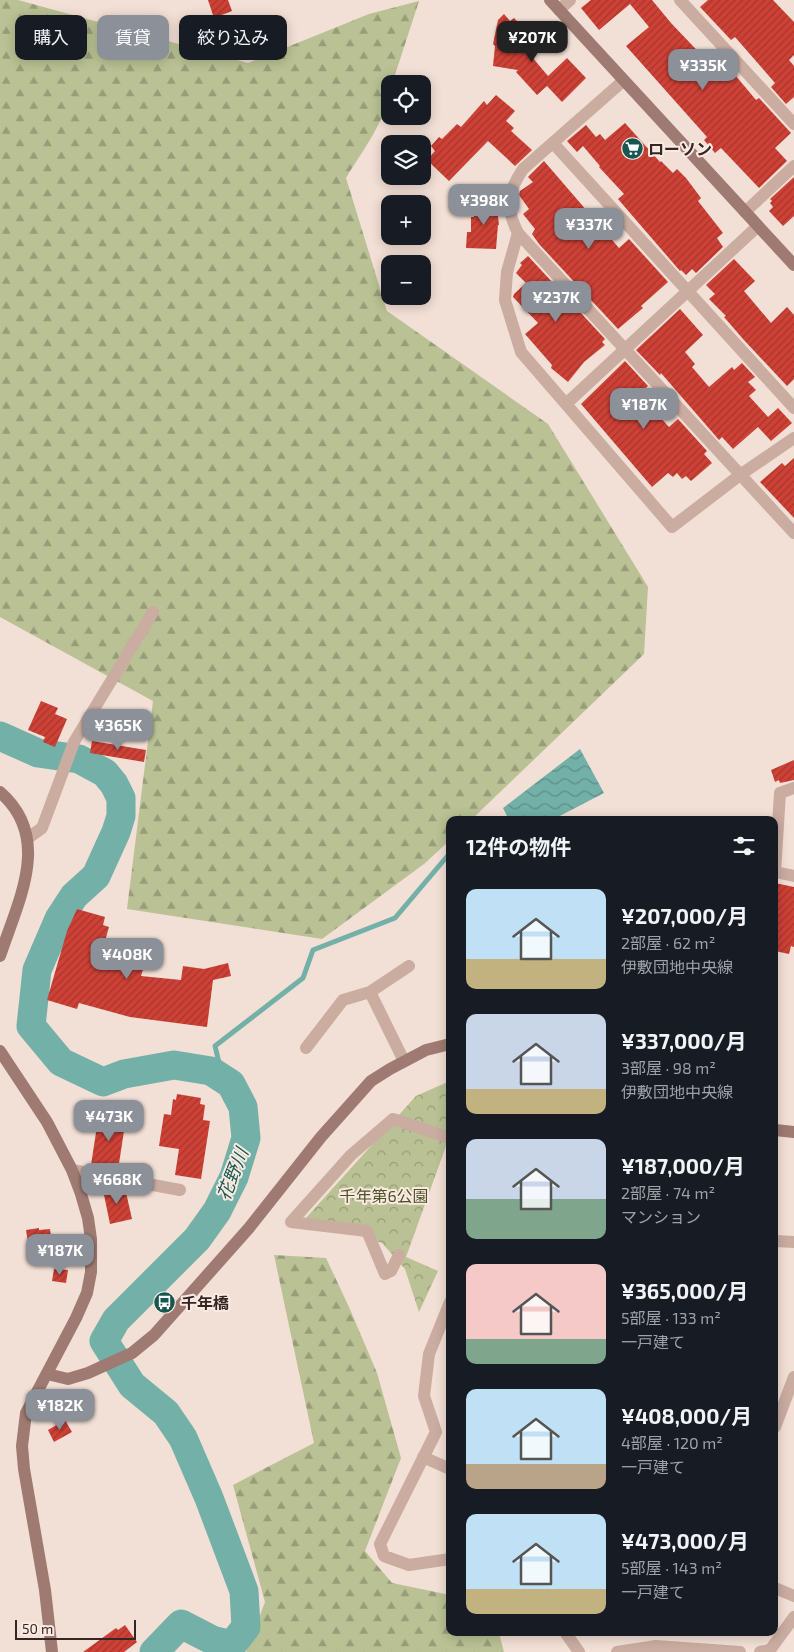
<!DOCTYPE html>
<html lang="ja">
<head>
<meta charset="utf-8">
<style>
	body { margin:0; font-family:"Exo 2","Noto Sans JP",sans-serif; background:#242831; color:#f1f3f6; height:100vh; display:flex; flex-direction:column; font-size:19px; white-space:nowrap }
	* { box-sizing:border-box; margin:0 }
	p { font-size:16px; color:#9ea1a6 }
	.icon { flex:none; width:28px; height:28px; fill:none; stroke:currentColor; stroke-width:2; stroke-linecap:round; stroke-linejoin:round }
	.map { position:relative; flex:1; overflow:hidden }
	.drawer { position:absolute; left:446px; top:816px; width:332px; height:820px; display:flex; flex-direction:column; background:#171b24; border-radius:10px; box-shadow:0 2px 12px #0003 }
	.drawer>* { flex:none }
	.guide { position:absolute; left:15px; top:15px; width:356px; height:45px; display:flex; gap:10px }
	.buttons { position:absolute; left:381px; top:75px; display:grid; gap:10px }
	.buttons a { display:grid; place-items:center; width:50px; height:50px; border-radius:10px; background:#171b24; box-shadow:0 2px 12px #0003; font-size:25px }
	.scale { position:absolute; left:15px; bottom:12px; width:121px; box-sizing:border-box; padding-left:5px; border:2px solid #342624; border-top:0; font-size:14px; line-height:18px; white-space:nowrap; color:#342624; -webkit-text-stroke:4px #faeae1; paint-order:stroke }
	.price { position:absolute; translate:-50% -42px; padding:0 11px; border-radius:10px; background:#8c9099; color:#fff; font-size:16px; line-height:32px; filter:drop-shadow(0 1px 2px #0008) }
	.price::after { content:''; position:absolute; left:50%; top:30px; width:15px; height:11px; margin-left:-8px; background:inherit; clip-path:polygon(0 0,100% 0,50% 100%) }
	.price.on { background:#222; color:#fff }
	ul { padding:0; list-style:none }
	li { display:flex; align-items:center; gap:15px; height:125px; padding:0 20px }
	li span { display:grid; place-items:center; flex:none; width:140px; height:100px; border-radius:10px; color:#555 }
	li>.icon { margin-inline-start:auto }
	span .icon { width:60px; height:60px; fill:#fffc; stroke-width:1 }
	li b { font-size:21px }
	h2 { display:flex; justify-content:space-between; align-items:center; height:60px; padding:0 20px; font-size:21px }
	.pill { padding:0 18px; border-radius:10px; background:#171b24; box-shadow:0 2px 12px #0003; font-size:18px; line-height:45px }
	.pill.on { background:#8c9099; color:#fff }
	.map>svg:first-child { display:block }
</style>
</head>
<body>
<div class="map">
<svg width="794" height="1652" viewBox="0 0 794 1652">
	<defs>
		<pattern id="forest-firs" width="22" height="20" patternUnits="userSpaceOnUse" patternTransform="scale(1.25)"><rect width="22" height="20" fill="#bac194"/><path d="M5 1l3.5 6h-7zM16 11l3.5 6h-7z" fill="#989d79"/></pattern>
		<pattern id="park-crowns" width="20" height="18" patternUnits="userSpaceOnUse" patternTransform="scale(1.25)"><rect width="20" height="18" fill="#bac194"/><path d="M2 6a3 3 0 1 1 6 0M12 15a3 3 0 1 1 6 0" fill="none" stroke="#989d79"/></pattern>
		<pattern id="water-waves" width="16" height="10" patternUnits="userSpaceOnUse" patternTransform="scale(1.25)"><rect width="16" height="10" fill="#72b0a8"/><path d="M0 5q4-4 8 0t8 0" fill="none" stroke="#5e8f89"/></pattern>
		<pattern id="building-hatch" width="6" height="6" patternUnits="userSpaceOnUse" patternTransform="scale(1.25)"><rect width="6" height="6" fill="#ce4136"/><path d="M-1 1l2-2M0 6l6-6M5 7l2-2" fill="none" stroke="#a8362d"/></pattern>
	</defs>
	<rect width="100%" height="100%" fill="#f2dfd5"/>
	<path fill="url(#forest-firs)" d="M0 0H18L248 63 369 14 419 1 392 84H390C390 116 362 151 346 178L387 311 548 424 648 587 644 654 471 820H450V840L424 864 322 939 127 909 153 701 0 617Z
		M274 1255 326 1258 349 1307 377 1373 401 1458 365 1551 392 1583 450 1595V1632L499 1633 504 1652H246L265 1602 233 1485 314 1443Z"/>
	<path fill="url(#park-crowns)" d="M450 1081V1135L406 1257 438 1271 419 1312 405 1269 382 1243 306 1218 416 1096Z"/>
	<path fill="url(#water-waves)" d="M580 749 604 793 552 820H509L503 808Z"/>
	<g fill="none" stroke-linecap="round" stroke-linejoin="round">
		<path stroke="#72b0a8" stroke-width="5" d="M223 1079 215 1046 303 978 313 950 395 918 450 853"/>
		<path stroke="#72b0a8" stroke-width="29" d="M0 736 38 753 79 759 105 773 114 784 121 798V816L116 832 96 876 74 896 59 919 37 970 31 1026 61 1062 103 1082 124 1074 174 1065 211 1071 231 1084 243 1107 246 1138 234 1177 217 1211 197 1239 116 1320 104 1341 132 1385 166 1413 183 1438 209 1498 244 1591 246 1627 232 1645 212 1640 181 1624 154 1652"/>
	</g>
	<path fill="url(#building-hatch)" d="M208 0H228L232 11 214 18Z
		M591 0H652L671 23 710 64 712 61 724 74 730 69 756 100 759 98 791 133 775 148 787 161 759 188 721 148 715 153 704 140 707 137 626 46 649 27 630 4 599 30 581 8Z
		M708 0H773L794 22V55L789 60 794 66V97L786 104 771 87 775 83 735 37 731 40 700 7Z
		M504 14 510 21 514 18 525 29 516 38 548 76 567 58 586 78 562 102 547 86 537 95 516 72 518 70 493 66 495 46 493 44 498 20Z
		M496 95 515 111 506 121 514 128 511 131 532 150 515 166 488 141 449 181 427 160 435 151 431 146 439 137 442 139 457 124 461 127 484 101 487 105Z
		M625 123 660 162 661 161 673 173 677 169 686 178 701 198 698 201 723 233 717 238 723 247 696 273 692 269 686 275 681 270 680 271 618 199 624 194 599 167 600 166 583 146 577 152 567 141 586 125 596 137 600 134 605 140Z
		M544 161 619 248 629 239 668 282 641 306 643 308 618 329 539 244 532 234 535 229 523 214 529 209 519 195 520 191 533 182 528 177Z
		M794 177V216L783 226 769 211 773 207 770 203 772 201 770 199Z
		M496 199 499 225H498L496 249 466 248 467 232H471V217H474L472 203Z
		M528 256 605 339 602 342 605 345 584 362 568 382 551 368 552 365 525 334 538 323 513 297 514 294 526 283 516 273 522 265 520 263Z
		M734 259 755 281 744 291 771 323 787 307 794 315V379L787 386 743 339 724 317 726 316 709 299 715 294 706 285Z
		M680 309 703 335 685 352 695 364 692 367 709 387 732 367 734 370 742 363 755 377 748 382 756 390 749 396 768 417 778 408 792 423 771 441 758 427 733 449 722 437 719 440 661 373 660 375 636 350Z
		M625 361 648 386 639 394 669 427 678 419 707 451 704 454 712 463 691 481 686 476 682 479 677 473 673 477 668 473 652 487 581 404Z
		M794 458V518L760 482 782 463 785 466Z
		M41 701 58 708 55 714 67 719 55 747 43 742 45 737 28 730Z
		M92 741 146 750 144 762 90 753Z
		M794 760V780L780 783 779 780 775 782 771 770Z
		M775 883 794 887V947L791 946 789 954 775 951Z
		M77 909 105 917 103 925 109 927 105 941 108 942 105 952 145 963 141 976 181 980 183 966 204 969 228 963 231 976 213 980 207 1027 130 1017 79 1003 77 1009 47 1000 67 931Z
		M177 1094 201 1098 200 1104 205 1105 203 1120 210 1121 201 1179 175 1175 179 1149 159 1146 164 1114 171 1115 173 1099 176 1100Z
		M99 1113 126 1118 118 1170 91 1165Z
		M117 1187 125 1188 132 1219 110 1224 103 1190Z
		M39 1228V1230L50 1229 53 1252 30 1255 26 1230Z
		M54 1269 68 1270 66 1283 52 1281Z
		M65 1420 72 1432 54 1442 48 1430Z
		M125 1625 137 1642 124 1652H83L116 1628 118 1630Z"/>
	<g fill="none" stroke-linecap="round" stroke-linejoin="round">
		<path stroke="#caaca0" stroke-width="12" d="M680 0 794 124
			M559 10 570 0
			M623 81 523 169C507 193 505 207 518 233L794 533
			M553 143 794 408
			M745 212 794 166
			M518 233 507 272 505 300 521 352 672 527 740 475 794 438
			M567 403 758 226
			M794 788 780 793 775 872 794 876
			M28 838 42 828 74 742 153 612
			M370 992 409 966
			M306 1048 343 1000 370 992 404 1061
			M72 1170 180 1190
			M775 1241 794 1242
			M399 1255 391 1271 385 1274 367 1231 291 1222 351 1155 393 1119 450 1138
			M450 1302 429 1354 424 1396 436 1432 380 1544 384 1556 409 1565 450 1559
			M775 1427 794 1377
			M423 1457 450 1469
			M775 1588 794 1596
			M565 1632 579 1652
			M617 1652 656 1646 740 1652
			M760 1652 770 1650 794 1617"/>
		<path stroke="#9e7a72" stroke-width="12" d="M550 0 794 265
			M0 792C53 838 18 901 0 956
			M0 1051 47 1122 72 1170 81 1194 88 1218 91 1239V1272L87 1293 76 1318 26 1413 22 1446 24 1469 45 1590 52 1652
			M775 1130 794 1132
			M47 1374 68 1379 88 1373 132 1353 154 1335 249 1228 321 1137 371 1081 390 1069 426 1050 450 1044"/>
	</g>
	<defs>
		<symbol id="supermarket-disc" viewBox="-11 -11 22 22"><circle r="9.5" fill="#175750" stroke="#faeae1"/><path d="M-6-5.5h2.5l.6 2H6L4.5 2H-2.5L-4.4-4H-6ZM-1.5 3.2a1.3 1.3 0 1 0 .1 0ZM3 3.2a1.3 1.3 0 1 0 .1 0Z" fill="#fff"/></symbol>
		<symbol id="bus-disc" viewBox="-11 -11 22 22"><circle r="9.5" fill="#175750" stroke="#faeae1"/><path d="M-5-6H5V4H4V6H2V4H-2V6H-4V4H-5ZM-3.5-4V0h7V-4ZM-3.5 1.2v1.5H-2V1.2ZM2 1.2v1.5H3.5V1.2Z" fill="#fff"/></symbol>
	</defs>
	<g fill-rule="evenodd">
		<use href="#supermarket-disc" x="620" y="136" width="25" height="25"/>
		<use href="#bus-disc" x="152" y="1290" width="25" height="25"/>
	</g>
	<g text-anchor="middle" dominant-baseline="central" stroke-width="4" stroke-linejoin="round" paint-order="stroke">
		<g font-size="16" font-weight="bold" fill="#342624" stroke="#faeae1" text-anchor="start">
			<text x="648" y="148">ローソン</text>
			<text x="181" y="1302">千年橋</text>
		</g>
		<g font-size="16" fill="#4b5326" stroke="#faeae1">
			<text x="384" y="1195">千年第6公園</text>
		</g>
		<g font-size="18" font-style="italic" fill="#175750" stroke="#faeae1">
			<text transform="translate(232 1174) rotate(-68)">花野川</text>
		</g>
	</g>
</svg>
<div class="buttons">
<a><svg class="icon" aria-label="locate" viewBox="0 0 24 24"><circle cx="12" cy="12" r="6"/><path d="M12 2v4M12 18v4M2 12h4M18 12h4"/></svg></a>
<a><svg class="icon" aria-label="layers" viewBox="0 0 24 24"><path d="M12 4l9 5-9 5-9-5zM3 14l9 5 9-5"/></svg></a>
<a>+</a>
<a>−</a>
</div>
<div class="scale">50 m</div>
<b class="price on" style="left:532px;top:63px">¥207K</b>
<b class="price" style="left:703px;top:91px">¥335K</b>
<b class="price" style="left:484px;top:226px">¥398K</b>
<b class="price" style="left:589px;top:250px">¥337K</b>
<b class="price" style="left:556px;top:323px">¥237K</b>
<b class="price" style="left:644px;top:430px">¥187K</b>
<b class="price" style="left:118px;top:751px">¥365K</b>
<b class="price" style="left:127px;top:980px">¥408K</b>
<b class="price" style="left:109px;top:1142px">¥473K</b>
<b class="price" style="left:117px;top:1205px">¥668K</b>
<b class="price" style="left:60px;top:1276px">¥187K</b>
<b class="price" style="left:60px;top:1431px">¥182K</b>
<div class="guide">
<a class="pill">購入</a>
<a class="pill on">賃貸</a>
<a class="pill">絞り込み</a>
</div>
<section class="drawer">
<h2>12件の物件<svg class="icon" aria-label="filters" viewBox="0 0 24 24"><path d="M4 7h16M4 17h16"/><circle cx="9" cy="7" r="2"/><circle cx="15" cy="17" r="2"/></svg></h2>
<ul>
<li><span style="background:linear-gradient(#bfe0f5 70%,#c2b280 0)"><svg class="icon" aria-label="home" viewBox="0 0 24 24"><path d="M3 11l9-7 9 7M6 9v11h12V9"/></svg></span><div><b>¥207,000/月</b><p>2部屋 · 62 m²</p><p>伊敷団地中央線</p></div></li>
<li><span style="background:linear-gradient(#c9d6e8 75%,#c2b280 0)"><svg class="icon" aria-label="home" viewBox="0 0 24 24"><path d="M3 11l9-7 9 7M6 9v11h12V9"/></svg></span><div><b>¥337,000/月</b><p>3部屋 · 98 m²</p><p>伊敷団地中央線</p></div></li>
<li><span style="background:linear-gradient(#c9d6e8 60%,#7fa58c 0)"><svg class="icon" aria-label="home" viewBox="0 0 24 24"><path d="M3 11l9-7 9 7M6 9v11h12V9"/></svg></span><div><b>¥187,000/月</b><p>2部屋 · 74 m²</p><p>マンション</p></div></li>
<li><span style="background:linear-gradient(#f6c9c9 75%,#7fa58c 0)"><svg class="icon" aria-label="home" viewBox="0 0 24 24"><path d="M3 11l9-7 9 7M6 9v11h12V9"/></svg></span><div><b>¥365,000/月</b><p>5部屋 · 133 m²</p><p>一戸建て</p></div></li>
<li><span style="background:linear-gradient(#bfe0f5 75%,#b9a48a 0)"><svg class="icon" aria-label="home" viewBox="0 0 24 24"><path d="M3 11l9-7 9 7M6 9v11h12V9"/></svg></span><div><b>¥408,000/月</b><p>4部屋 · 120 m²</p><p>一戸建て</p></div></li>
<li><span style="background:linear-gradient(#bfe0f5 75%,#c2b280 0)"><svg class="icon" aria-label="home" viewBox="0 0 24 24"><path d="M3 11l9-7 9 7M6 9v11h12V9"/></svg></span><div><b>¥473,000/月</b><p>5部屋 · 143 m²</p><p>一戸建て</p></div></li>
</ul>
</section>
</div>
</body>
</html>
